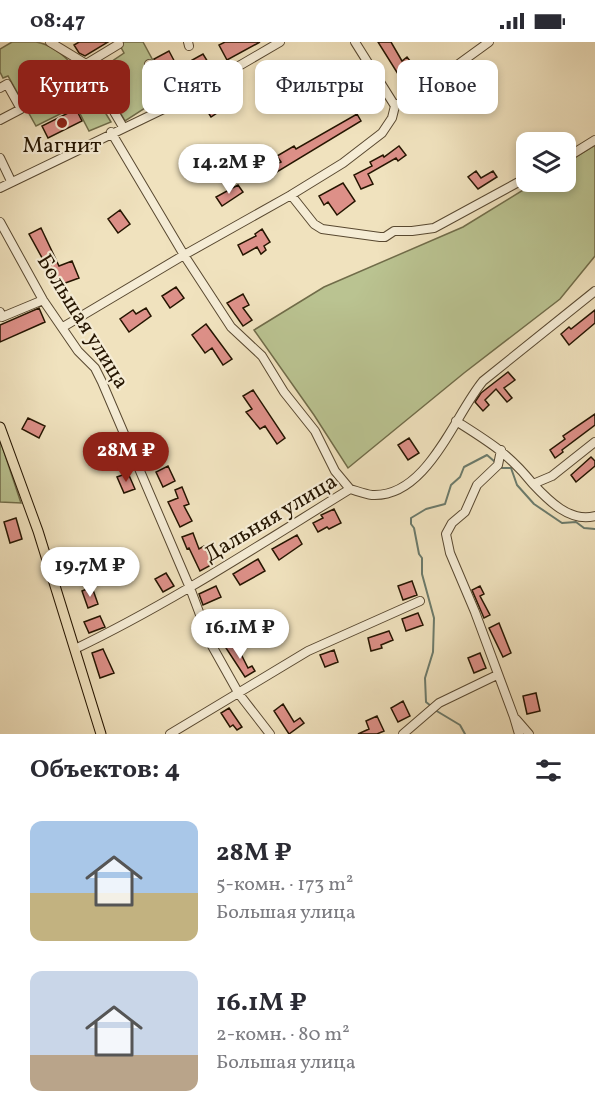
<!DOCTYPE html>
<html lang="ru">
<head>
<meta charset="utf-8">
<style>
	body { margin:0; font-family:Vollkorn,serif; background:#f7f7f7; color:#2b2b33; height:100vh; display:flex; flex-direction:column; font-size:22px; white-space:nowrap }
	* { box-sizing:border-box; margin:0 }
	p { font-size:20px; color:#7c7c81 }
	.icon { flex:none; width:33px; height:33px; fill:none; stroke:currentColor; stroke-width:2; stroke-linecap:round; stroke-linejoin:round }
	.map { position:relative; height:692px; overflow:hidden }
	.panel { display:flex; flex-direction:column; background:#fff; flex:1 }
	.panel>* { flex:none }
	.hud { position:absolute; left:18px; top:18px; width:560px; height:54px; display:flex; gap:12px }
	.fabs { position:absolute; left:516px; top:90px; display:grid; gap:12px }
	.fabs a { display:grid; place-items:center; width:60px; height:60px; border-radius:12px; background:#fff; box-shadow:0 3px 9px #0003; font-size:30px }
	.price { position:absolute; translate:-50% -51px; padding:0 14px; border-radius:21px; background:#fff; color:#222; font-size:20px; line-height:39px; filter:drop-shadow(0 2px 3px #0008) }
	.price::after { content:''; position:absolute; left:50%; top:36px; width:18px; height:14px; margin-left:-9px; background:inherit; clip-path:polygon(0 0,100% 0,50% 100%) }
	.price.active { background:#8f2418; color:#fff }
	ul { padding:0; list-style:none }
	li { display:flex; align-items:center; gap:18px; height:150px; padding:0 30px }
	li span { display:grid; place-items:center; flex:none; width:168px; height:120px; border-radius:12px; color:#555 }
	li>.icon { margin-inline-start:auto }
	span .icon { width:72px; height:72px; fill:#fffc; stroke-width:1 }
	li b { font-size:26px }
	h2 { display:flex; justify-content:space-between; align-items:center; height:72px; padding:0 30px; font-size:26px }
	.tag { padding:0 21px; border-radius:12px; background:#fff; box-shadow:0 3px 9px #0003; font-size:21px; line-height:54px }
	.tag.active { background:#8f2418; color:#fff }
	.status { display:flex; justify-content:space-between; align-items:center; height:42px; padding:0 30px; background:#fff; direction:ltr }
	.status svg { height:16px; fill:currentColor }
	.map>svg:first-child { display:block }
</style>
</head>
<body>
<div class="status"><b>08:47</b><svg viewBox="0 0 49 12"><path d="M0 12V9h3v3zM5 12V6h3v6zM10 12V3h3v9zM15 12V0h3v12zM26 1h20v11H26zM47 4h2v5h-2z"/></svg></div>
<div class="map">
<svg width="595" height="692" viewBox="0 0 595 692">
	<rect width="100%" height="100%" fill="#f0e2be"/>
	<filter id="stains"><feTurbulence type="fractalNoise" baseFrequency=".00333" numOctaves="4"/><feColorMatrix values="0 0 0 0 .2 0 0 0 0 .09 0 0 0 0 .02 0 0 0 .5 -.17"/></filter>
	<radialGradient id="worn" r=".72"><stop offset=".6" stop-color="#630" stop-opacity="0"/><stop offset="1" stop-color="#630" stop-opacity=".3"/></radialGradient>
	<path fill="#bac391" stroke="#706c49" stroke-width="1.5" d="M12 0C20 0 28 0 36 0 70 5 94 53 111 80L89 89 76 64 36 84 8 34 3 36 0 30V7Z
		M118 0H143L170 50 125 79 96 30 124 11Z
		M595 103V214L560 257 464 331 348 426 314 373 254 288 324 245 463 185 536 140H566V121Z
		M0 398 21 461 0 460Z"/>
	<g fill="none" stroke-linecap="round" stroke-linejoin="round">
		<path stroke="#6b7a6b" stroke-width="2" d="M431 664 426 660 425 636 433 610 434 576 422 532V516L419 512 414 486 411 482V476L426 467 445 462 451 443 460 435 464 425 487 413 502 426H511L517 443 534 462 562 481 576 480 584 486 595 487
			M435 668 460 683 465 692"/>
	</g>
	<path fill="#dd9088" stroke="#251501" stroke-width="1.5" d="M79 0H108L85 14 79 11 74 3Z
		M225 0H260L227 18 219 3Z
		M378 0H391L402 19 407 15 414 24 398 32Z
		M169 9 178 26 203 12 211 25 173 47 154 17Z
		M471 28 478 38 467 46 470 50 464 54 461 50 444 59 440 52 457 43 456 42Z
		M230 52 233 57 217 65 220 69 211 75 204 64 213 58 214 60Z
		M76 67 82 79 48 96 42 84Z
		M357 72 361 79 267 136 264 129 281 120 277 114 294 104 296 107Z
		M399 104 406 113 398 119 396 116 368 132 373 142 361 147 354 133 372 124 370 120 383 113 384 115Z
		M476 129 481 136 493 129 497 135 478 147 468 135Z
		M343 141 355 159 337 173 328 160 324 163 319 154Z
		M238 143 243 150 222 164 216 155Z
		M120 168 130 182 118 191 108 177Z
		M41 186 59 224 72 219 79 236 57 244 48 222 46 223 29 192Z
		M262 187 270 200 264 204 266 208 261 212 257 205 243 213 238 203 256 194 255 192Z
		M176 245 184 256 170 266 162 254Z
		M243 252 249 263 243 266 252 278 243 284 227 261Z
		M39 266 45 280 0 300V283Z
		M146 266 151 274 129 290 120 277 133 268 136 272Z
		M595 268V281L569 303 561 292 569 285 571 287Z
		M206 282 232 317 223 323 212 306 205 311 192 293Z
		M508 330 515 338 504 346 512 356 507 360 496 347 485 358 489 363 483 369 475 360 481 351Z
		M253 348 285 396 277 402 265 384 260 387 246 370 252 367 243 354Z
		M595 372V383L562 408 563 410 555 416 550 408 565 397 563 394Z
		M28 376 45 384 39 396 22 387Z
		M150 391 155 405 156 404 160 411 146 419 139 395Z
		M409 396 419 411 408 418 398 403Z
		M591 415 595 419V424L576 440 571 433Z
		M168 424 175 439 163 445 156 430Z
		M128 431 135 447 124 451 117 435Z
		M182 445 189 462 184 464 192 479 180 485 168 460 178 456 175 448Z
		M334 467 341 481 329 487 327 485 318 490 313 481 323 476 321 473Z
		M16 476 22 497 10 501 4 480Z
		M193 491 199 507 204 504 213 522 200 529 189 506 187 507 182 495Z
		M297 493 302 502 279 518 272 507Z
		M258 517 265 529 240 543 233 532Z
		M166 531 174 544 163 550 155 537Z
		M412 539 417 553 403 558 398 544Z
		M216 544 221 555 203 563 199 552Z
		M480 544 484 552 480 554 490 573 484 576 472 548Z
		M92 545 98 562 88 566 82 549Z
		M418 571 423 583 406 589 402 577Z
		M100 574 105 585 89 591 84 580Z
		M499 581 511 611 503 615 489 586Z
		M389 589 393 598 381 603 382 606 371 609 368 596Z
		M235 600 248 626 252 624 255 629 245 635 226 606Z
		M103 607 114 631 100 636 92 611Z
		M334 608 338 620 325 625 320 613Z
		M480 611 486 626 474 631 468 616Z
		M536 651 540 669 527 672 523 654Z
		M403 659 410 674 398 680 391 666Z
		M283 662 294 680 300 676 304 681 289 692 274 669Z
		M229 666 242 685 237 688 233 683 230 685 221 671Z
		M377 674 384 689 377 692H358L369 687 366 679Z"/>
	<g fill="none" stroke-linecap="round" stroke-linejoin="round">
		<defs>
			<path id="minor" d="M50 0 86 22 123 85
				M188 0 189 4
				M355 0 395 64
				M149 22 172 63
				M58 39 119 2
				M0 46 7 42 21 67 0 78
				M111 90 184 213 231 285 262 314 284 350 315 389 335 429 350 447
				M0 116 11 139
				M566 116 595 98
				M0 146 172 63 280 0
				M291 153 314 182 322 187 380 195H385L394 189H412L434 186 526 136
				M0 180 43 258 78 309 95 326 102 340 190 546 211 602 239 652 270 692
				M0 270 2 275 43 258
				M63 285 184 213 291 153 343 121 382 91 392 76 395 64 438 37 489 0
				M456 379C489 400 508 411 533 442L552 434 595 400
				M501 408 498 423 477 443 465 470 452 481 446 492 450 511 475 570 514 675 519 692
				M533 442C548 458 570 481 595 474
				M75 607C171 561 259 503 350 447 357 449 365 452 372 453 427 456 454 374 483 339L595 249
				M516 677 529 692
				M170 692 308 609 420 559
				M403 692 439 661 497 633"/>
			<path id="major" d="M0 385 38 489 101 692"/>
		</defs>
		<use href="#minor" stroke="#584830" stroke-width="10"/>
		<use href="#major" stroke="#251501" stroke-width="11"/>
		<use href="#minor" stroke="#f5ecd5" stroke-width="8"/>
		<use href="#major" stroke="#f0e2be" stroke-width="9"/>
	</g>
	<circle fill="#8f2418" stroke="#f5ecd5" stroke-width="2" cx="62" cy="81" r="6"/>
	<g text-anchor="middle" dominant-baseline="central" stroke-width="4.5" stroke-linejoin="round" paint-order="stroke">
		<g font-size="22" fill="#251501" stroke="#f5ecd5">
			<text x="62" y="104">Магнит</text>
		</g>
		<g font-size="22" fill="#251501" stroke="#f5ecd5">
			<text transform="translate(82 280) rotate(58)">Большая улица</text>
			<text transform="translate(271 477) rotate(-31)">Дальняя улица</text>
		</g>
	</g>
	<rect width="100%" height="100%" filter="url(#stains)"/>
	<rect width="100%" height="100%" fill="url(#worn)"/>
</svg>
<div class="fabs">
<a><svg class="icon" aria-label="layers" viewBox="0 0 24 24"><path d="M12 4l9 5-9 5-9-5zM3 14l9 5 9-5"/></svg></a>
</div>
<b class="price" style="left:229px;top:153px">14.2M ₽</b>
<b class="price active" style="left:126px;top:441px">28M ₽</b>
<b class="price" style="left:90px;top:556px">19.7M ₽</b>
<b class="price" style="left:240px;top:618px">16.1M ₽</b>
<div class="hud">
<a class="tag active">Купить</a>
<a class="tag">Снять</a>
<a class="tag">Фильтры</a>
<a class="tag">Новое</a>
</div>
</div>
<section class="panel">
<h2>Объектов: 4<svg class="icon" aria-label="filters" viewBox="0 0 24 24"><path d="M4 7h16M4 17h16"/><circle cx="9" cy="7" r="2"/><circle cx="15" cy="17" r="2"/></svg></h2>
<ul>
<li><span style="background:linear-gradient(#a9c7e8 60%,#c2b280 0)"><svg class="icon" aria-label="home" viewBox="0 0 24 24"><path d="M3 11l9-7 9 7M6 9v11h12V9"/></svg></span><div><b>28M ₽</b><p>5-комн. · 173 m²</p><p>Большая улица</p></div></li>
<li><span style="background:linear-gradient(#c9d6e8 70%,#b9a48a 0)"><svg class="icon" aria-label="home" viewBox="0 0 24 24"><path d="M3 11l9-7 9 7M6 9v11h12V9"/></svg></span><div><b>16.1M ₽</b><p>2-комн. · 80 m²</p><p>Большая улица</p></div></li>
</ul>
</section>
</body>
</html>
